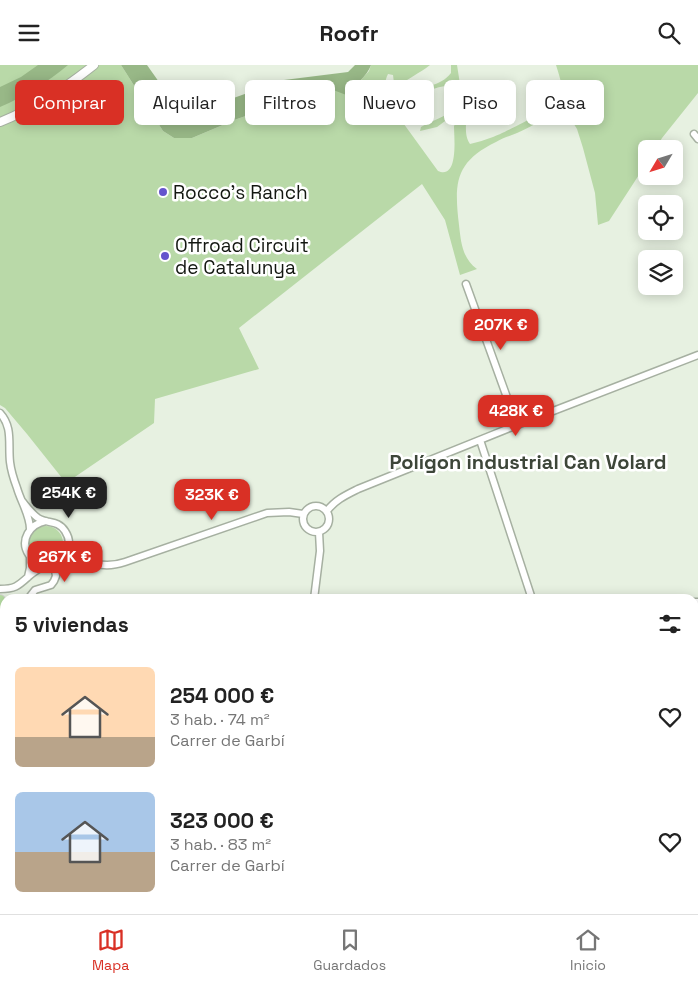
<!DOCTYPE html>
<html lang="es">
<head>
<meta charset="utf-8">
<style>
	body { margin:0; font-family:"Space Grotesk",sans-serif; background:#f6f6f6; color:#222; height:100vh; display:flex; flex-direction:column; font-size:19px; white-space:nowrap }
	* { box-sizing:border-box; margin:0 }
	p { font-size:16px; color:#767676 }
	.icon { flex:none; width:28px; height:28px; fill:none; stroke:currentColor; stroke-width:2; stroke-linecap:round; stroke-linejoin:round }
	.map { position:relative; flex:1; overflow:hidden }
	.sheet { position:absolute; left:0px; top:529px; width:699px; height:321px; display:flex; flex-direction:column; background:#fff; border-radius:15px 15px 0 0; box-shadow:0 2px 12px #0003 }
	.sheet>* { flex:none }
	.top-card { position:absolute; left:15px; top:15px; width:669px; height:45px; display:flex; gap:10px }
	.needle { width:32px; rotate:232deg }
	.buttons { position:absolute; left:638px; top:75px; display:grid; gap:10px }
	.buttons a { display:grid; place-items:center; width:45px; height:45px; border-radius:8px; background:#fff; box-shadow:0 2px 12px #0003; font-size:25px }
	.price { position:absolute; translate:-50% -42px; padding:0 11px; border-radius:10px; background:#d93025; color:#fff; font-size:16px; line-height:32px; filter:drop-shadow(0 1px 2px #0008) }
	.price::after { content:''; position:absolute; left:50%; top:30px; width:15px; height:11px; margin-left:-8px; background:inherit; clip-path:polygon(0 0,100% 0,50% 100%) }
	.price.selected { background:#222; color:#fff }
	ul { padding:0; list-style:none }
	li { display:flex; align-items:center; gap:15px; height:125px; padding:0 15px }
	li span { display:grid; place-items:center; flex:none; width:140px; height:100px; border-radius:8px; color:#555 }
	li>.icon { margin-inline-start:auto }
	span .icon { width:60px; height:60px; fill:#fffc; stroke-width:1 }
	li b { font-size:21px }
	h2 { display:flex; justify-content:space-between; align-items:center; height:60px; padding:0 15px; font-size:21px }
	.chip { padding:0 18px; border-radius:8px; background:#fff; box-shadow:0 2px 12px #0003; font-size:18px; line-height:45px }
	.chip.selected { background:#d93025; color:#fff }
	header { display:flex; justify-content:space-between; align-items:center; height:65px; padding:0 15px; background:#fff; font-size:22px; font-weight:700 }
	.tab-bar { display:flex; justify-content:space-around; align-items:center; height:70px; border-top:1px solid #e0e0e0; background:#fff; font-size:14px; color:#767676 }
	.tab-bar a { display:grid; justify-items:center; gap:2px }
	.tab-bar .selected { color:#d93025 }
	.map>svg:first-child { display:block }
</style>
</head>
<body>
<header><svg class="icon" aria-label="menu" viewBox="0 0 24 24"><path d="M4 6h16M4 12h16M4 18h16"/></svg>Roofr<svg class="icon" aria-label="search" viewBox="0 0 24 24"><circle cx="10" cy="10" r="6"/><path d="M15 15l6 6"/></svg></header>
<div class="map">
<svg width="698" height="849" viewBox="0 0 698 849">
	<rect width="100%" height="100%" fill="#e7f1e1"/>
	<path fill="#b9d9a8" d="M0 0H121L163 66 174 73H192L237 54 328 23 351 26 369 6 371 0H430C420 8 407 14 397 22L394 18 393 10 388 9C382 20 387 33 393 44L438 106C459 115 454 72 454 61L456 57 460 50 466 56C466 64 465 72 470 79 478 77 485 75 493 72 504 68 560 40 562 31 564 23 558 7 556 0H698V28L662 73 656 84H646V99L609 156 598 160 595 128 583 83 577 64 567 48C549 50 533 61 517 68 510 71 502 73 496 77 455 97 454 118 459 160 461 177 462 193 477 204L460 210 445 155 422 119 239 263 259 304 155 334 154 358 66 418 27 369 5 343 0 340Z
		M451 0H457L462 32 461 42 456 48 437 62 420 66 421 62C439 51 461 51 452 23L449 21C435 21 423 29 410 34L407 30C420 20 440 23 451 8Z
		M29 478a17 17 0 1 1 34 0a17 17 0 1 1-34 0Z
		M0 571 5 594V694L0 695Z
		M0 825 5 827V845H65L70 849H0Z"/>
	<path fill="#98b887" d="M38 0H68C48 17 24 32 0 42V22L21 12Z
		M121 0H147L183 51 284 15 348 7 355 0H371C367 12 354 19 349 31L328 23 237 54 192 73H174L163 66Z"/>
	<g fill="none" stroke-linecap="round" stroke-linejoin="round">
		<defs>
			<path id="minor" d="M694 69 698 74
				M466 219 517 360
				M0 348C13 362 8 379 10 397 11 406 14 415 17 423 21 437 30 450 30 464
				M480 375 532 534
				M22 436C27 442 32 449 38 453 48 459 58 455 65 466 81 490 45 514 29 490 19 475 30 459 46 456
				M303 454a13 13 0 1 1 26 0a13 13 0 1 1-26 0Z
				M327 446C335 435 346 430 358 424L517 360 698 290
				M69 478C83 498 101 505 125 497L267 448 289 447 303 449
				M62 494 88 497
				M28 512 30 503V492
				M0 524C15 524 18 521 28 512 33 507 39 504 45 500
				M28 534 35 525 51 520 54 516 56 511 54 499
				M314 534 320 486 319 467
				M694 537H698
				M694 753H698
				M359 845 361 849
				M686 845 690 849
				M375 849 383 845"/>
			<path id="tertiary" d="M0 57C35 43 65 23 94 0
				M87 845 89 849"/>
			<path id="trunk" d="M0 535 5 557
				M0 626 5 628
				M0 700H5
				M0 712H5
				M694 715H698
				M0 724H5
				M0 764 5 756
				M0 789 5 797
				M0 809 5 812
				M0 820 5 822
				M75 845 79 849"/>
			<path id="motorway" d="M694 728 698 729"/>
		</defs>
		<use href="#minor" stroke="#a6b0a1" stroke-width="9"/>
		<use href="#tertiary" stroke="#a6b0a1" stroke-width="10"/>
		<use href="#trunk" stroke="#d5d5d4" stroke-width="12"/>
		<use href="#motorway" stroke="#d5d5d4" stroke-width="14"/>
		<use href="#minor" stroke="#fff" stroke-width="6"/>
		<use href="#tertiary" stroke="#fff" stroke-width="8"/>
		<use href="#trunk" stroke="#b8dfa4" stroke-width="10"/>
		<use href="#motorway" stroke="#a7d78d" stroke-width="11"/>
	</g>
	<g fill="#6554cd" stroke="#fff" stroke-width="2">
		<circle cx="163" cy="127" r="5"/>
		<circle cx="165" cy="191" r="5"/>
	</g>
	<g text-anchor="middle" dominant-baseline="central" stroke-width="5" stroke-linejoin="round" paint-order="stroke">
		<g font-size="19" fill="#131711" stroke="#fff" text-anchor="start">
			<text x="173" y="127">Rocco's Ranch</text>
			<text x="175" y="180">Offroad Circuit<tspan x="175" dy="22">de Catalunya</tspan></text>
		</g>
		<g font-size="20" font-weight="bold" fill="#3d4639" stroke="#fff">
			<text x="528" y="397">Polígon industrial Can Volard</text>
		</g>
	</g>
</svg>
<div class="buttons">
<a><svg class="needle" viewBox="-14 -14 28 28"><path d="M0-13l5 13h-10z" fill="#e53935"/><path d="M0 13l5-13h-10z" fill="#767676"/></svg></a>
<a><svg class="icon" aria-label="locate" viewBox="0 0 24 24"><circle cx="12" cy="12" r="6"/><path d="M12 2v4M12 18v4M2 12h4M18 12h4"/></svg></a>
<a><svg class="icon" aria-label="layers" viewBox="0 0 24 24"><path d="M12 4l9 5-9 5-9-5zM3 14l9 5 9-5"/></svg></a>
</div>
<b class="price" style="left:501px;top:286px">207K €</b>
<b class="price" style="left:516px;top:372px">428K €</b>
<b class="price selected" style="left:69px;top:454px">254K €</b>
<b class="price" style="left:212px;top:456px">323K €</b>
<b class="price" style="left:65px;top:518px">267K €</b>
<div class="top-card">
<a class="chip selected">Comprar</a>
<a class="chip">Alquilar</a>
<a class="chip">Filtros</a>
<a class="chip">Nuevo</a>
<a class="chip">Piso</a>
<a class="chip">Casa</a>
</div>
<section class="sheet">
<h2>5 viviendas<svg class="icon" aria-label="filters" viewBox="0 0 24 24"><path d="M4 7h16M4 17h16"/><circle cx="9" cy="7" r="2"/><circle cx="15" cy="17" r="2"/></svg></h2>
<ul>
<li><span style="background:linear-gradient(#ffd9b3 70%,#b9a48a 0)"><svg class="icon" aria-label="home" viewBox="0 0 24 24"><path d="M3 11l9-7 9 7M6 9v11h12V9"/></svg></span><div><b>254 000 €</b><p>3 hab. · 74 m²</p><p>Carrer de Garbí</p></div><svg class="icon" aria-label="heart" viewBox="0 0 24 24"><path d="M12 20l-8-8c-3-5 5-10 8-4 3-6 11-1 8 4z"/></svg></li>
<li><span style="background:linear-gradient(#a9c7e8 60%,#b9a48a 0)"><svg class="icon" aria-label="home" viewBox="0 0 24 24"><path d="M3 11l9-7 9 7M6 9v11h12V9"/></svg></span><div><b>323 000 €</b><p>3 hab. · 83 m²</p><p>Carrer de Garbí</p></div><svg class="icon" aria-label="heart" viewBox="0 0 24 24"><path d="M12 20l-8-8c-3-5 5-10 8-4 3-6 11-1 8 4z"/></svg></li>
</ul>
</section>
</div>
<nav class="tab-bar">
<a class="selected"><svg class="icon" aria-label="map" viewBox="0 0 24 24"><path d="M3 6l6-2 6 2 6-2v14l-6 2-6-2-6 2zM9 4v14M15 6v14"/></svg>Mapa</a>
<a><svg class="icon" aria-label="saved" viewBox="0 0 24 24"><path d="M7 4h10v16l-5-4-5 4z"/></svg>Guardados</a>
<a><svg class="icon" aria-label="home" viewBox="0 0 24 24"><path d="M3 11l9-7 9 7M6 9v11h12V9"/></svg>Inicio</a>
</nav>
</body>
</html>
